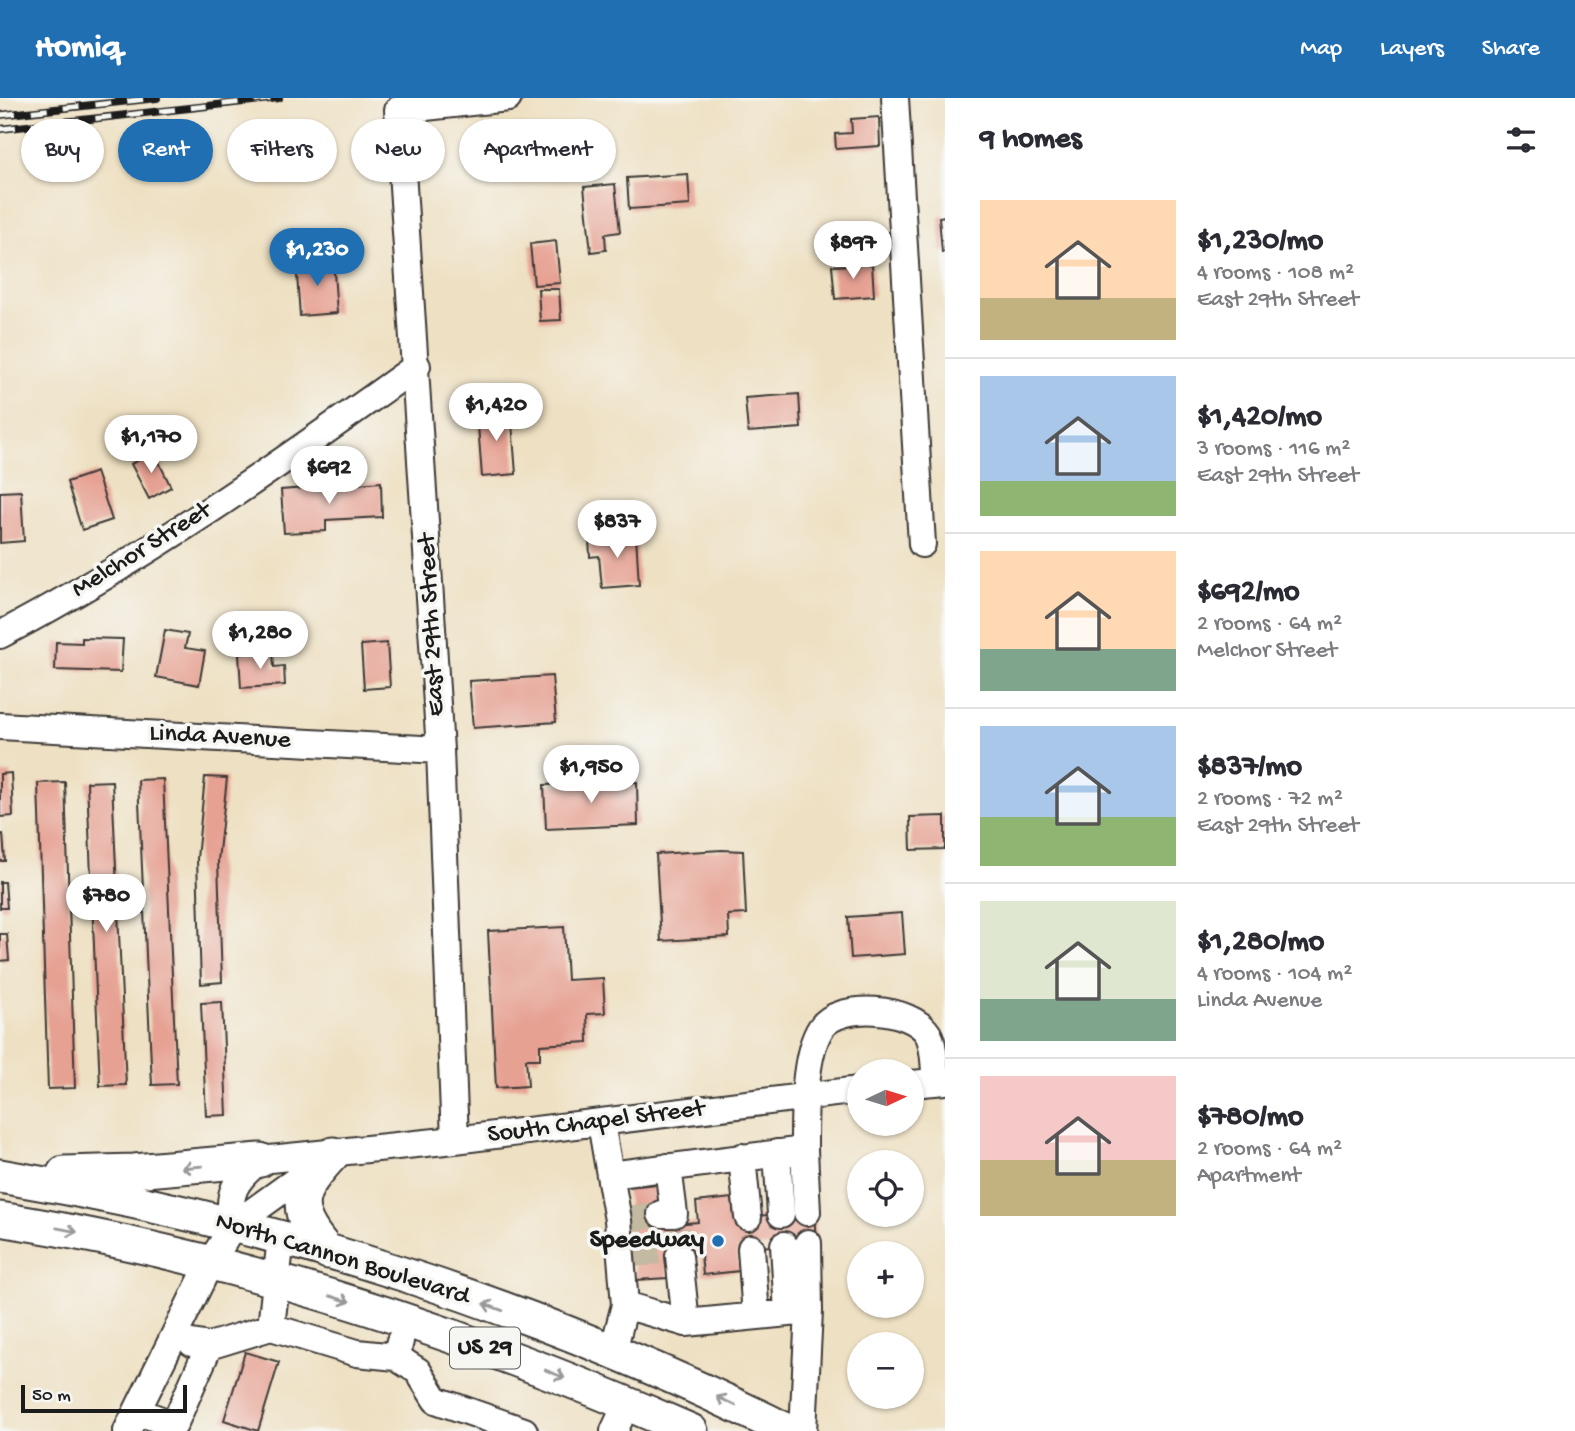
<!DOCTYPE html>
<html lang="en">
<head>
<meta charset="utf-8">
<style>
	body { margin:0; font-family:"Gochi Hand",sans-serif; background:#f7f7f7; color:#2b2b33; height:100vh; display:flex; flex-direction:column; font-size:26px; white-space:nowrap }
	* { box-sizing:border-box; margin:0 }
	p { font-size:23px; color:#7c7c81 }
	.icon { flex:none; width:38px; height:38px; fill:none; stroke:currentColor; stroke-width:2; stroke-linecap:round; stroke-linejoin:round }
	.map { position:relative; flex:1; overflow:hidden }
	.sheet { display:flex; flex-direction:column; background:#fff; width:630px }
	.sheet>* { flex:none }
	.guide { position:absolute; left:21px; top:21px; width:665px; height:63px; display:flex; gap:14px }
	.needle { width:46px; rotate:86deg }
	.tools { position:absolute; left:847px; top:961px; display:grid; gap:14px }
	.tools a { display:grid; place-items:center; width:77px; height:77px; border-radius:50%; background:#fff; box-shadow:0 2px 5px #0004; font-size:35px }
	.scale { position:absolute; left:21px; bottom:18px; width:166px; box-sizing:border-box; padding-left:7px; border:4px solid #1c1c1c; border-top:0; font-size:19px; line-height:24px; white-space:nowrap; color:#1c1c1c; -webkit-text-stroke:5px #f6f6f2; paint-order:stroke }
	.price { position:absolute; translate:-50% -60px; padding:0 16px; border-radius:24px; background:#fff; color:#222; font-size:23px; line-height:46px; filter:drop-shadow(0 2px 4px #0008) }
	.price::after { content:''; position:absolute; left:50%; top:42px; width:21px; height:16px; margin-left:-10px; background:inherit; clip-path:polygon(0 0,100% 0,50% 100%) }
	.price.selected { background:#1f6fb2; color:#fff }
	ul { padding:0; list-style:none }
	li { display:flex; align-items:center; gap:21px; height:175px; padding:0 35px }
	li+li { border-top:2px solid #e1e1e2 }
	li span { display:grid; place-items:center; flex:none; width:196px; height:140px; border-radius:0px; color:#555 }
	li>.icon { margin-inline-start:auto }
	span .icon { width:84px; height:84px; fill:#fffc; stroke-width:1 }
	li b { font-size:30px }
	h2 { display:flex; justify-content:space-between; align-items:center; height:84px; padding:0 35px; font-size:30px }
	.tag { padding:0 24px; border-radius:32px; background:#fff; box-shadow:0 2px 5px #0004; font-size:24px; line-height:63px }
	.tag.selected { background:#1f6fb2; color:#fff }
	header { display:flex; align-items:center; gap:42px; box-sizing:border-box; height:98px; padding:0 35px; background:#1f6fb2; color:#fff }
	header strong { font-size:33px }
	nav { display:flex; gap:38px; margin-inline-start:auto; font-size:24px }
	main { display:flex; flex:1; min-height:0 }
	.map>svg:first-child { display:block }
</style>
</head>
<body>
<header>
<strong>Homiq</strong>
<nav><a>Map</a><a>Layers</a><a>Share</a></nav>
</header>
<main>
<div class="map">
<svg width="945" height="1333" viewBox="0 0 945 1333">
	<rect width="100%" height="100%" fill="#f6f6f2"/>
	<filter id="ink" filterUnits="userSpaceOnUse"><feTurbulence type="fractalNoise" baseFrequency=".0143" numOctaves="2"/><feDisplacementMap in="SourceGraphic" scale="14" xChannelSelector="R" yChannelSelector="G"/><feConvolveMatrix kernelMatrix="1 2 1 2 8 2 1 2 1" color-interpolation-filters="sRGB"/></filter>
	<filter id="wash" filterUnits="userSpaceOnUse"><feTurbulence type="fractalNoise" baseFrequency=".00686" numOctaves="4" result="noise"/><feDisplacementMap in="SourceGraphic" scale="28" xChannelSelector="R" yChannelSelector="G"/><feGaussianBlur stdDeviation="1.57" result="paint"/><feColorMatrix in="noise" values="0 0 0 0 0 0 0 0 0 0 0 0 0 0 0 0 0 1.4 0 .05"/><feComposite in="paint" operator="in"/></filter>
	<g filter="url(#wash)">
		<rect width="100%" height="100%" fill="#eee0c2"/>
		<g id="blocks">
			<path fill="#e6a193" d="M879 19 880 48 836 51 835 36 852 35 851 21Z
				M688 76 690 107 629 111 627 80Z
				M615 86 620 134 605 136 606 152 591 154 584 89Z
				M945 118V154H942L939 119Z
				M556 143 560 185 534 187 530 146Z
				M333 161 337 215 300 218 296 164Z
				M872 166 874 198 835 201 832 168Z
				M538 191H559L561 222 540 223Z
				M799 296 801 330 748 334 745 300Z
				M511 312 516 376 482 379 477 314Z
				M154 354 171 389 149 401 131 366Z
				M96 374 112 422 82 432 67 384Z
				M381 384 382 419 326 422V433L284 435 281 392Z
				M21 393 24 443 0 445V394Z
				M636 437 639 487 602 490 599 458 590 459 589 440Z
				M165 532 188 536 185 550 205 553 199 587 156 579Z
				M82 540 123 541 121 574 55 572 56 544 82 545Z
				M387 545 390 589 364 591 361 547Z
				M273 554 274 569 284 568 285 587 241 590 239 556Z
				M552 578 556 624 473 630 469 583Z
				M11 675 13 718 0 719V676Z
				M205 679 227 680 218 763 222 884 201 886 197 761Z
				M163 681 177 986 152 987 138 682Z
				M112 683 126 987 100 988 87 684Z
				M65 684 75 990 48 991 38 685Z
				M637 684 638 727 546 731 544 687Z
				M945 718V751L911 752 910 719Z
				M3 736 5 763H0V737Z
				M722 752 743 753 746 816 728 817 729 839 661 843 656 756Z
				M0 784H5L7 810H0Z
				M902 815 905 856 851 860 848 819Z
				M564 829 567 882 603 880 605 915 587 916 588 944 540 947V961H526L528 988 496 990 488 833Z
				M0 836H7L9 862 0 863Z
				M222 904 227 1017 206 1018 201 905Z
				M658 1086 662 1127 698 1124 696 1104 732 1100 734 1120 814 1113 816 1144 737 1151 739 1173 703 1177 701 1156 666 1159 668 1180 636 1182 626 1089Z
				M245 1254 279 1264 258 1333 224 1322Z"/>
		</g>
	</g>
	<g filter="url(#ink)">
		<use href="#blocks" fill-opacity="0" stroke="#3c3935" stroke-width="2"/>
		<g fill="none" stroke-linecap="round" stroke-linejoin="round">
			<path stroke="#c4b9a1" stroke-width="26" stroke-dasharray="26 13" stroke-linecap="butt" d="M629 1121 661 1116
				M633 1156 678 1151 675 1126"/>
			<defs>
				<path id="minor" d="M895 0 922 446
					M0 537C147 460 283 364 417 268
					M0 628 440 652
					M912 986 945 983
					M601 1025 610 1077 804 1052C804 1021 803 957 821 930 839 903 912 909 928 936 935 948 934 970 936 984
					M455 1042 440 652 398 12 508 0
					M804 1052 807 1114
					M777 1055 781 1116
					M742 1059 748 1119
					M610 1077 618 1122 625 1207 686 1225 809 1213 803 1333
					M661 1116H674L668 1069
					M234 1127C225 1096 236 1081 260 1062L455 1042 859 992
					M281 1140 271 1229 357 1255 396 1259
					M808 1145 809 1213
					M784 1147 788 1215
					M751 1150 756 1218
					M679 1158 686 1225
					M400 1243 396 1259 418 1273 436 1302 524 1333
					M192 1245 209 1248 271 1229
					M613 1253 625 1207
					M137 1313 174 1327 209 1248
					M127 1333 210 1165 234 1127 320 1065
					M614 1333 627 1305"/>
				<path id="major" d="M64 1075 134 1073 260 1062
					M0 1078C272 1123 541 1210 788 1333
					M0 1121C238 1159 470 1236 691 1333
					M328 1154C290 1111 296 1096 333 1056"/>
			</defs>
			<use href="#minor" stroke="#3c3935" stroke-width="30"/>
			<use href="#major" stroke="#3c3935" stroke-width="37"/>
			<use href="#minor" stroke="#fff" stroke-width="26"/>
			<use href="#major" stroke="#fff" stroke-width="33"/>
			<defs>
				<path id="rail" d="M0 17 157 0
					M0 31 279 0"/>
			</defs>
			<use href="#rail" stroke="#1c1c1c" stroke-width="8"/>
			<use href="#rail" stroke="#f6f6f2" stroke-width="5" stroke-dasharray="16" stroke-linecap="butt"/>
		</g>
		<defs><path id="oneway-shaft" d="M-6 0H5M1.5-3L5.5 0L1.5 3" fill="none" stroke-width="1.6" stroke-linecap="round" stroke-linejoin="round" transform="scale(1.75)"/></defs>
		<g stroke="#999">
			<use href="#oneway-shaft" transform="translate(192 1069) rotate(175)"/>
			<use href="#oneway-shaft" transform="translate(67 1132) rotate(11)"/>
			<use href="#oneway-shaft" transform="translate(340 1201) rotate(17)"/>
			<use href="#oneway-shaft" transform="translate(493 1209) rotate(-160)"/>
			<use href="#oneway-shaft" transform="translate(555 1276) rotate(22)"/>
			<use href="#oneway-shaft" transform="translate(726 1303) rotate(-154)"/>
		</g>
	</g>
	<circle fill="#1f6fb2" stroke="#f6f6f2" stroke-width="2.5" cx="718" cy="1143" r="7"/>
	<g text-anchor="middle" dominant-baseline="central" stroke-width="7" stroke-linejoin="round" paint-order="stroke">
		<rect fill="#f6f6f2" stroke="#5d5d5c" stroke-width="2" x="450" y="1229.5" width="70" height="41" rx="5"/>
		<g font-size="24" font-weight="bold" fill="#1c1c1c">
			<text x="485" y="1250">US 29</text>
		</g>
		<g font-size="26" fill="#1c1c1c" stroke="#f6f6f2">
			<text transform="translate(142 453) rotate(-32)">Melchor Street</text>
			<text transform="translate(433 527) rotate(-93)">East 29th Street</text>
			<text transform="translate(220 640) rotate(3)">Linda Avenue</text>
			<text transform="translate(596 1025) rotate(-7)">South Chapel Street</text>
			<text transform="translate(342 1162) rotate(17)">North Cannon Boulevard</text>
		</g>
		<g font-size="26" font-weight="bold" fill="#1c1c1c" stroke="#f6f6f2" text-anchor="end">
			<text x="704" y="1143">Speedway</text>
		</g>
	</g>
</svg>
<div class="tools">
<a><svg class="needle" viewBox="-14 -14 28 28"><path d="M0-13l5 13h-10z" fill="#e53935"/><path d="M0 13l5-13h-10z" fill="#7c7c81"/></svg></a>
<a><svg class="icon" aria-label="locate" viewBox="0 0 24 24"><circle cx="12" cy="12" r="6"/><path d="M12 2v4M12 18v4M2 12h4M18 12h4"/></svg></a>
<a>+</a>
<a>−</a>
</div>
<div class="scale">50 m</div>
<b class="price" style="left:853px;top:183px">$897</b>
<b class="price selected" style="left:317px;top:190px">$1,230</b>
<b class="price" style="left:496px;top:345px">$1,420</b>
<b class="price" style="left:151px;top:377px">$1,170</b>
<b class="price" style="left:329px;top:408px">$692</b>
<b class="price" style="left:617px;top:462px">$837</b>
<b class="price" style="left:260px;top:573px">$1,280</b>
<b class="price" style="left:591px;top:707px">$1,950</b>
<b class="price" style="left:106px;top:836px">$780</b>
<div class="guide">
<a class="tag">Buy</a>
<a class="tag selected">Rent</a>
<a class="tag">Filters</a>
<a class="tag">New</a>
<a class="tag">Apartment</a>
</div>
</div>
<section class="sheet">
<h2>9 homes<svg class="icon" aria-label="filters" viewBox="0 0 24 24"><path d="M4 7h16M4 17h16"/><circle cx="9" cy="7" r="2"/><circle cx="15" cy="17" r="2"/></svg></h2>
<ul>
<li><span style="background:linear-gradient(#ffd9b3 70%,#c2b280 0)"><svg class="icon" aria-label="home" viewBox="0 0 24 24"><path d="M3 11l9-7 9 7M6 9v11h12V9"/></svg></span><div><b>$1,230/mo</b><p>4 rooms · 108 m²</p><p>East 29th Street</p></div></li>
<li><span style="background:linear-gradient(#a9c7e8 75%,#8fb573 0)"><svg class="icon" aria-label="home" viewBox="0 0 24 24"><path d="M3 11l9-7 9 7M6 9v11h12V9"/></svg></span><div><b>$1,420/mo</b><p>3 rooms · 116 m²</p><p>East 29th Street</p></div></li>
<li><span style="background:linear-gradient(#ffd9b3 70%,#7fa58c 0)"><svg class="icon" aria-label="home" viewBox="0 0 24 24"><path d="M3 11l9-7 9 7M6 9v11h12V9"/></svg></span><div><b>$692/mo</b><p>2 rooms · 64 m²</p><p>Melchor Street</p></div></li>
<li><span style="background:linear-gradient(#a9c7e8 65%,#8fb573 0)"><svg class="icon" aria-label="home" viewBox="0 0 24 24"><path d="M3 11l9-7 9 7M6 9v11h12V9"/></svg></span><div><b>$837/mo</b><p>2 rooms · 72 m²</p><p>East 29th Street</p></div></li>
<li><span style="background:linear-gradient(#dfe7d0 70%,#7fa58c 0)"><svg class="icon" aria-label="home" viewBox="0 0 24 24"><path d="M3 11l9-7 9 7M6 9v11h12V9"/></svg></span><div><b>$1,280/mo</b><p>4 rooms · 104 m²</p><p>Linda Avenue</p></div></li>
<li><span style="background:linear-gradient(#f6c9c9 60%,#c2b280 0)"><svg class="icon" aria-label="home" viewBox="0 0 24 24"><path d="M3 11l9-7 9 7M6 9v11h12V9"/></svg></span><div><b>$780/mo</b><p>2 rooms · 64 m²</p><p>Apartment</p></div></li>
</ul>
</section>
</main>
</body>
</html>
